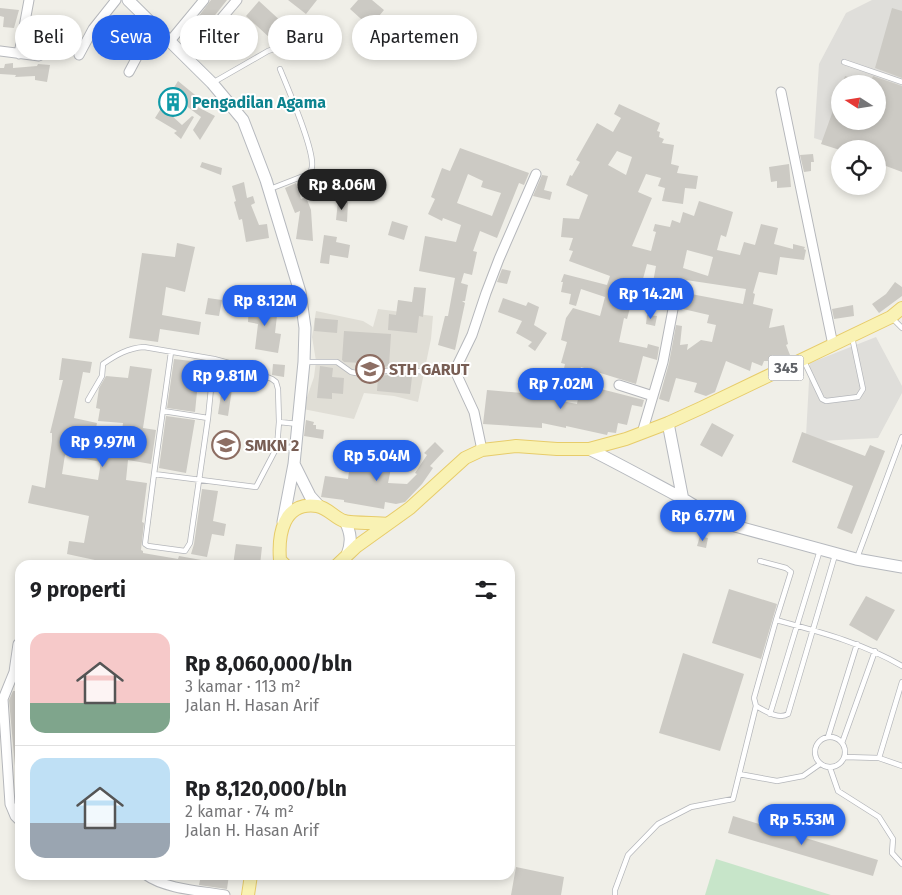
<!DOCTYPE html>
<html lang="id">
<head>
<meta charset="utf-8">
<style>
	body { margin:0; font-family:"Fira Sans",sans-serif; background:#f6f6f6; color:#202124; height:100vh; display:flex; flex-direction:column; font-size:19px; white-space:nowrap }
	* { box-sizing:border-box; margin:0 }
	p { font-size:16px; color:#757577 }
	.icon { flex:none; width:28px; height:28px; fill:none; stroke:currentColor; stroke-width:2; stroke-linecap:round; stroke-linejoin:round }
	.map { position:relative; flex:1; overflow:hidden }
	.details { position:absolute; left:15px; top:560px; width:500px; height:320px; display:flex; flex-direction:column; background:#fff; border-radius:15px; box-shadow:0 2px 8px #0003 }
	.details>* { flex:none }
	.hud { position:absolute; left:15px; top:15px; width:500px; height:45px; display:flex; gap:10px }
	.needle { width:32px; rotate:282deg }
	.fabs { position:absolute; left:831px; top:75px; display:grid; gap:10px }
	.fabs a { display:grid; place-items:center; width:55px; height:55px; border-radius:50%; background:#fff; box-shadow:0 2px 8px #0003; font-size:25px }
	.price { position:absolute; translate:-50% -42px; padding:0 11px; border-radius:18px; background:#2563eb; color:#fff; font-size:16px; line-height:32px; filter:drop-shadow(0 1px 2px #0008) }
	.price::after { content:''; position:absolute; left:50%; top:30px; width:15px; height:11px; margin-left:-8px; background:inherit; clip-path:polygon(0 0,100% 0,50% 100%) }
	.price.current { background:#222; color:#fff }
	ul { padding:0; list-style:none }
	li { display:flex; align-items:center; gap:15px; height:125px; padding:0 15px }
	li+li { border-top:1px solid #e0e0e0 }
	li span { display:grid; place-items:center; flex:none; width:140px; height:100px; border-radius:15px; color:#555 }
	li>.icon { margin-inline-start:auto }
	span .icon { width:60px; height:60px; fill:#fffc; stroke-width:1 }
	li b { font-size:21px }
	h2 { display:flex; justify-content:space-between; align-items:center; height:60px; padding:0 15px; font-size:21px }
	.chip { padding:0 18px; border-radius:22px; background:#fff; box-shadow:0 2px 8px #0003; font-size:18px; line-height:45px }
	.chip.current { background:#2563eb; color:#fff }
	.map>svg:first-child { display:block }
</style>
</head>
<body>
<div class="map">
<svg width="902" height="895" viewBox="0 0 902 895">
	<rect width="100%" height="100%" fill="#f0efe8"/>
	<path fill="#dfdeda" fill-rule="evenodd" d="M872 0H902V166L878 158V149H848L814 138 819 64 846 13ZM840 84H878V121H840Z
		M876 337 902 386V393L878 438 819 441 806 436 810 363Z"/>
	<path fill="#e0ded6" d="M378 309 433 316 431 339 418 402 394 396 364 393 354 419 303 409 314 377 316 361 312 337 316 311 363 321 373 327Z"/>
	<path fill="#c7e5c9" d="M716 859 831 895H705Z"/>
	<path fill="#cccac4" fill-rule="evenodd" d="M211 0H227L201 33 192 25Z
		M288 0H317L306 14Z
		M358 0H372L384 10 370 27 350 9Z
		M259 1 284 24 270 38 246 16Z
		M0 8 19 10 14 28 3 27 4 17 0 16Z
		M892 8 902 11V78L875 68Z
		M121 18 141 36 125 60 106 35Z
		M34 38 47 39 46 48 33 47Z
		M13 63V68L37 66 38 64 50 65 47 82 35 80V76L15 77 16 75 0 74V68H4L5 64Z
		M845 76 865 82V84H842Z
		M873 76 902 86V172L878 163V149H840V150L821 144 839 94 840 121H878V84H870Z
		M178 81 200 99 196 106 215 116 200 140 193 130 201 117 181 102 171 115 182 125 192 116 194 117 181 139 174 133 177 131 155 118Z
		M619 104 660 123 657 131 660 132 659 137 664 139 662 143 674 145 671 164 679 166 677 173 698 176 696 189 685 188 683 204 662 201 665 188 658 186 661 178 646 174 638 192 652 198 632 246 651 251 656 232 653 231 655 224 670 227 672 220 680 223 683 212 694 216 699 201 733 212 726 237 721 235 717 250 740 255 744 242 755 245 761 224 778 228 774 244 793 249V244L805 247 804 249 806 250 804 260 780 257 777 275 759 272 753 293 755 294 753 304 773 309 769 328 784 325 788 344 786 345 790 355 775 361H764L762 366 752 362 750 371 726 361 715 392 706 396 694 392 697 383 676 378 669 402 659 399 669 363 676 325 682 326 680 345 688 344 687 350 701 340 712 342 716 325 707 323 709 315 683 309 686 293 743 304 746 289 686 280V283L669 278 667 284 662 283 660 295 651 293 656 266 647 264 640 290 635 289 627 319 624 318 619 342 647 348 648 344 659 347 657 360 643 356 636 384 581 367 579 373 573 372 570 384 561 382 565 364 561 363 567 342 561 340 566 318 573 308 600 316 605 297 581 289 576 306 569 304 571 294 561 292 563 282H561L564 274 607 285 610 276 569 261 573 251 569 250 573 238 561 237 563 218 579 219 588 195 566 185 570 175 572 176 580 162 576 160 597 123 613 132 621 118 614 114ZM617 151 632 157 626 175 608 165ZM687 250 713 257 708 276 683 268Z
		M460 148 529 173 524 185 519 183 497 238 480 231 473 251 477 252 472 275 464 273 461 283 468 285 465 301H462L465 303 455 350 438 345 445 316H448L455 278 419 271 425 236 456 242 461 225 443 218 442 221 428 214 435 199 431 197 442 168 450 171ZM468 174 483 181 481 187 501 193 492 216 457 203Z
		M813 154 814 162H811V171L804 172 800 155Z
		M202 162 222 168 221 175 200 167Z
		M789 164 791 187 777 188V181L771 182 769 167Z
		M542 175 548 176 544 190 552 192 550 200 533 196Z
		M244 182 247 198 253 196 255 203 251 205 259 225 267 224 269 238 246 242 242 219 239 220 234 202 236 201 232 186Z
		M296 183 301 199 306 197 311 210 313 241 296 239 300 211 295 213 285 188Z
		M338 201 348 202 347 222 336 220Z
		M392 221 408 226 404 240 388 235Z
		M324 235 337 237 336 242 350 245 348 258 330 255 329 264 320 263Z
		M177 243 195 247 185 292 166 287 162 315 201 322 199 335 160 329 158 342 129 338 142 253 175 257Z
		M502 269 511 271 507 284 497 282Z
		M895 282 902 287V296L879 313 872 304 886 294Z
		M414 287 426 288 423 317 419 316 417 333 388 330 389 314 396 315 398 300 412 302Z
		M231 291 249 292 248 305 236 304V300H230Z
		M208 298 222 300 219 316 205 314Z
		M503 298 526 306 528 302 539 307 534 325 547 333 535 351 528 346 532 342 516 333 522 321 498 312Z
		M249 304 278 307 275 333 281 334 278 353 255 349 258 324 248 322Z
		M853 305 854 316 834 319 832 309Z
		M647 315 657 316 655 326 646 324Z
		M315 318 338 320 337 333 314 331Z
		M344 331 391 334 389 366 379 368V364L344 362 342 360Z
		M62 358 92 362 90 373 83 372 74 418 97 423 93 443 100 444 98 449 119 452 123 423 98 421 100 409 96 408 98 395 99 388 106 376 128 378 130 366 152 369 143 428 156 430 151 464 128 460 126 480 147 483 142 522 144 523 141 550 143 551V553L178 559 179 556 207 561 206 565H118L67 554 69 541 84 543 89 516 28 503 32 485 45 488 52 441V433H50L63 380H59ZM65 455 101 462 98 480 62 474Z
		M174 359 200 362 195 412 167 408Z
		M273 364 285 365 284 377 272 375Z
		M320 366 333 368 332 377 344 378 343 394 332 393V399L317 398Z
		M389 375 412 377 410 394 377 391 378 376Z
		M593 387 644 400 642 407 632 405 627 425 618 423 616 433 608 432 607 435 566 426V428L542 423V428L483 424 487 390 546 395V398L577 404 580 388 592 391Z
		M222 388 232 389 228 416 218 414Z
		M166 416 195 420 186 473 159 468Z
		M306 420 314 422 313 425H316V429L324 430 323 439 304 436Z
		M712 423 734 435 722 457 700 445Z
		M802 432 865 456 870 445 885 451 852 534 837 528 853 486 792 462Z
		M435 442 444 451 430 466 433 468 422 484 405 502 396 504 385 502 384 509 344 502V500L321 497 325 476 348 479 351 456 361 455 383 459V463H392L388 483 407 484 417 474 415 473 427 455 424 453Z
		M202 489 218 491 213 521 226 524 224 536 212 534 207 557 191 554 194 544Z
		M700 536 708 538 706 548 697 546Z
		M236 544 262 547 260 565H233Z
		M729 589 777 604 761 659 712 643Z
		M866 596 895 610 877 641 849 625Z
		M683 653 744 674 720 751 659 733Z
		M13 691H18L20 712V766H15L9 700Z
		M733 816 878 860 873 876 728 833Z
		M516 867 564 877 561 895H511Z
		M201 875H229L227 889 199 885Z"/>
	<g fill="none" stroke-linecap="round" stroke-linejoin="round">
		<defs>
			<path id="lane" d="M844 62 902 82
				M214 82 268 51 291 43
				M270 189 306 175C310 173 312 170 312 166 314 148 288 89 280 69
				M892 318 902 328
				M804 361 822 399 826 401 858 397 863 389 852 337
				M304 362H337L351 372 361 374 394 370 456 373
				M88 400 102 376 103 364C116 355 128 348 144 347L214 359 240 366 272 379 276 382 278 389 279 422 277 447 256 487 154 474 171 352
				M208 418 214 359
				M279 422 298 424
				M277 447 294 448
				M154 474 145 544 148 546 185 551 190 543 208 418 163 411
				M857 558 902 437
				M760 561 786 568 791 572 776 620C820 632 863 643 902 666
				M902 682 879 758 902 766
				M756 706C765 711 779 720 788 714L835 555
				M770 714 820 550
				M815 752a15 15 0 1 1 30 0a15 15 0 1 1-30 0Z
				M828 737 857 644
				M842 743 875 651
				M845 757 879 758
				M830 768 838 791 879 817 893 839 892 853 902 864
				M739 774 777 781 803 776 820 764
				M615 895V890L628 855 658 824 691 807 733 799 756 706 754 698 776 620"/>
			<path id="street" d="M170 41 204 0
				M0 51 39 56
				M19 54 29 0
				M79 55 93 29 116 0
				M187 59 237 0
				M129 72 154 25
				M781 92 833 345
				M619 385 653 396
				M642 433 663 362 677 288
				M482 450 474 412 456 373V368L472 335 486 293 499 259 536 174
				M14 672 18 644
				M20 674 14 672 3 699 10 804 15 816 20 821
				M146 875C165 889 202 891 225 895"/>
			<path id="secondary" d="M128 0 212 83 243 120 266 180 300 292 305 328 304 362 294 464 283 522
				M668 423 683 500
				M589 449C619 464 648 480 678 496 694 505 708 515 724 523L856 559 902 567
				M294 464 310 496 319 506
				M345 521C351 533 352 542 347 555"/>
			<path id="primary" d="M285 565 280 560C278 535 283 501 317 506 328 508 335 518 344 521 350 523 379 523 387 524
				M337 565 357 546 410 508 465 458 482 450 516 446 557 449H589L626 439 668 423 701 408 891 317 902 308
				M248 895 251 875"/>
		</defs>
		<use href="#lane" stroke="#b5b7bb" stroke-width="6"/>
		<use href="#street" stroke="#b5b7bb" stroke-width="11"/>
		<use href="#secondary" stroke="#b6b9be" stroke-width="13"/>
		<use href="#primary" stroke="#e7cc6a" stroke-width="14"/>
		<use href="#lane" stroke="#fff" stroke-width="4.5"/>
		<use href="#street" stroke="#fff" stroke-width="9"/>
		<use href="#secondary" stroke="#fff" stroke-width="11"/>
		<use href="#primary" stroke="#f9f2b4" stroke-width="12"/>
	</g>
	<defs>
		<symbol id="building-ring" viewBox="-11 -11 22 22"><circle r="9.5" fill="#fff" stroke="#0f9aa8" stroke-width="1.5"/><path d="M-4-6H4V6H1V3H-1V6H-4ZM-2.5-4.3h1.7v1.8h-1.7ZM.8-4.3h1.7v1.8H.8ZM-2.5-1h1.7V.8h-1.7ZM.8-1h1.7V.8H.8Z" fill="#0f9aa8"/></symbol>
		<symbol id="university-ring" viewBox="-11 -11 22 22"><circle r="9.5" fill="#fff" stroke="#8d6e63" stroke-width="1.5"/><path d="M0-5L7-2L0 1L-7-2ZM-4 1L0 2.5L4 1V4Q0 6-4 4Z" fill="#8d6e63"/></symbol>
		<symbol id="school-ring" viewBox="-11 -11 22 22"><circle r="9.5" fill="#fff" stroke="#8d6e63" stroke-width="1.5"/><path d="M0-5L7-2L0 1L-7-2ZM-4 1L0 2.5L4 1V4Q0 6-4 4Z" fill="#8d6e63"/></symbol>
	</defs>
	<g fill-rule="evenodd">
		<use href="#building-ring" x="157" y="86" width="32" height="32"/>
		<use href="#university-ring" x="354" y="353" width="32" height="32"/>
		<use href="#school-ring" x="210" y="429" width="32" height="32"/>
	</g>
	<g text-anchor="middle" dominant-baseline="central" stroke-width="4" stroke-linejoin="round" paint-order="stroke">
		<rect fill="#fff" stroke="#8f9195" stroke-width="1" x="768.5" y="355.5" width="35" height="25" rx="4"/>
		<g font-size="15" font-weight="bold" fill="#5f6267">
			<text x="786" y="368">345</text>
		</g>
		<g font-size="16" font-weight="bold" fill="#0d838f" stroke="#fff" text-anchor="start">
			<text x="192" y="102">Pengadilan Agama</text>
		</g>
		<g font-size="16" font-weight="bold" fill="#785e54" stroke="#fff" text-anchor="start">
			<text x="389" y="369">STH GARUT</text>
			<text x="245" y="445">SMKN 2</text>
		</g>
	</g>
</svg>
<div class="fabs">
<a><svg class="needle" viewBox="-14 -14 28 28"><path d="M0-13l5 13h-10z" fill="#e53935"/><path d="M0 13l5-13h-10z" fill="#757577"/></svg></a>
<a><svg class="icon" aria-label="locate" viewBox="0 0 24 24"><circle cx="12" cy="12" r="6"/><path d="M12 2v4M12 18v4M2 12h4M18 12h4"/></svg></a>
</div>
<b class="price current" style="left:342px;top:211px">Rp 8.06M</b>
<b class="price" style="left:651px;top:320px">Rp 14.2M</b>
<b class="price" style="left:265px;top:327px">Rp 8.12M</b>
<b class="price" style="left:225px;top:402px">Rp 9.81M</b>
<b class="price" style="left:561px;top:410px">Rp 7.02M</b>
<b class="price" style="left:103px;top:468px">Rp 9.97M</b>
<b class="price" style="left:377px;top:482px">Rp 5.04M</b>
<b class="price" style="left:703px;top:542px">Rp 6.77M</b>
<b class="price" style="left:802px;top:846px">Rp 5.53M</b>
<div class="hud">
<a class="chip">Beli</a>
<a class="chip current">Sewa</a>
<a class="chip">Filter</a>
<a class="chip">Baru</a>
<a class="chip">Apartemen</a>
</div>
<section class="details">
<h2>9 properti<svg class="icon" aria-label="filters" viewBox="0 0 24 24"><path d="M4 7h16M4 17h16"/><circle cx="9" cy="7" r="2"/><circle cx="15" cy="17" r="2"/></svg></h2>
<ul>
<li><span style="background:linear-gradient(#f6c9c9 70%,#7fa58c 0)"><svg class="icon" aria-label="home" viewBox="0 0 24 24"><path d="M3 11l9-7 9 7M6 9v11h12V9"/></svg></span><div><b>Rp 8,060,000/bln</b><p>3 kamar · 113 m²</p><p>Jalan H. Hasan Arif</p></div></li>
<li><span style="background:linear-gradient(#bfe0f5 65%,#9aa5b1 0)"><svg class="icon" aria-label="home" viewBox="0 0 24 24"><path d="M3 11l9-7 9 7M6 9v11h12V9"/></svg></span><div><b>Rp 8,120,000/bln</b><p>2 kamar · 74 m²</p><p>Jalan H. Hasan Arif</p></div></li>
</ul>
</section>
</div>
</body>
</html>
